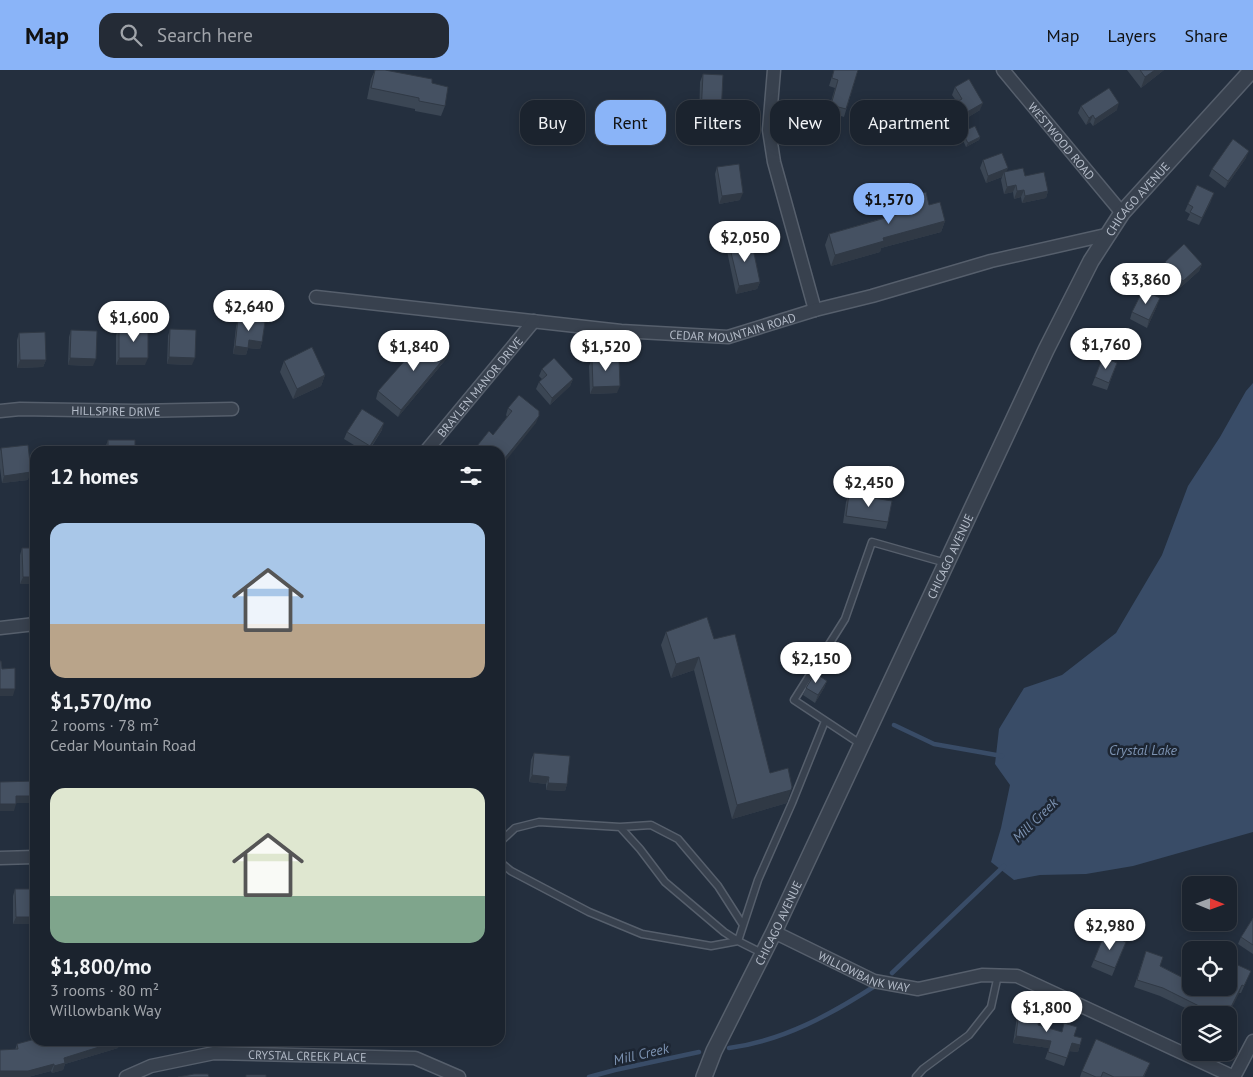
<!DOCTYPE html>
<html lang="en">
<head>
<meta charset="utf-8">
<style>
	body { margin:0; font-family:"PT Sans",sans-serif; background:#242b36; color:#f1f3f6; height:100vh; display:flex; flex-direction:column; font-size:19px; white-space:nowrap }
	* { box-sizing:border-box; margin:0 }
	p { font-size:16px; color:#a0a4aa }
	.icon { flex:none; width:28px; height:28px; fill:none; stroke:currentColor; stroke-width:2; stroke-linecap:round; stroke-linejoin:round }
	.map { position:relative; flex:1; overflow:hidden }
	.details { position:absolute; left:30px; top:376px; width:475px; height:600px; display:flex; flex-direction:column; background:#1b232e; border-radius:15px; box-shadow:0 2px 12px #0003,0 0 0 1px #39404a }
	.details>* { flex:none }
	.guide { position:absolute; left:520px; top:30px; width:475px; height:45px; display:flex; gap:10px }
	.needle { width:32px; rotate:91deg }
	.fabs { position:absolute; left:1182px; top:806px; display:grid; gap:10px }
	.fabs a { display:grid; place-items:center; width:55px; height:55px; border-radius:10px; background:#1b232e; box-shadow:0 2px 12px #0003,0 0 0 1px #39404a; font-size:25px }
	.price { position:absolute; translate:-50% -42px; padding:0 11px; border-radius:18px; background:#fff; color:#222; font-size:16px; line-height:32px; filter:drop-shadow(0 1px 2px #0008) }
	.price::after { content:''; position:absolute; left:50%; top:30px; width:15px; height:11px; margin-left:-8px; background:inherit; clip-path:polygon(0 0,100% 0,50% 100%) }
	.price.active { background:#8ab4f8; color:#111 }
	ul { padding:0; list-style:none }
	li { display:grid; align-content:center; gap:10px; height:265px; padding:0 20px }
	li span { display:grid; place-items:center; height:155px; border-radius:15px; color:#555 }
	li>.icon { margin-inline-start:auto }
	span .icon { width:90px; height:90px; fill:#fffc; stroke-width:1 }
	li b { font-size:21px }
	h2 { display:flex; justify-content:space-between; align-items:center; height:60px; padding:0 20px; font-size:21px }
	.chip { padding:0 18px; border-radius:15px; background:#1b232e; box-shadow:0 2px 12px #0003,0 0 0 1px #39404a; font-size:18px; line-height:45px }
	.chip.active { background:#8ab4f8; color:#111 }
	header { display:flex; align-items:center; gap:30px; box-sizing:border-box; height:70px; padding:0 25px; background:#8ab4f8; color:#111 }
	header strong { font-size:24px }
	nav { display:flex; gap:28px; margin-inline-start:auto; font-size:18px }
	.search { width:350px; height:45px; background:#242b36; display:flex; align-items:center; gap:12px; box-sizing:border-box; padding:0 18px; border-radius:15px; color:#a0a4aa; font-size:19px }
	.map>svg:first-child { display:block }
</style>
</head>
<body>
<header>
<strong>Map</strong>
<div class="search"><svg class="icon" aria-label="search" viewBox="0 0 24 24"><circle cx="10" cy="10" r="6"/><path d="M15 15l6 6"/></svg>Search here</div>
<nav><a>Map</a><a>Layers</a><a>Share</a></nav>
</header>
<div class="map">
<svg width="1253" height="1007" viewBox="0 0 1253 1007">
	<rect width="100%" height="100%" fill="#242f3e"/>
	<path fill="#394c67" d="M1253 313V762L1133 796 1086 804 1040 805 1014 810 991 792 1001 758 1010 715 995 694 999 659 1024 618 1062 605 1116 563 1162 485 1188 416 1220 367 1246 321Z"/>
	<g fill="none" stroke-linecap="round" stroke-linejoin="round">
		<path stroke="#394c67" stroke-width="4.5" d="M894 655 934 674 1002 686
			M892 903 1004 796
			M729 978C783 971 832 944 878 914
			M589 1007 615 1000 699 982"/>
		<defs>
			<path id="service" d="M862 675 794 630 845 549 872 472 946 493
				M620 757 651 755 678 769 718 816 743 855
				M500 772 515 758 539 752 620 757 640 779 665 812 724 862 738 871
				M500 792 511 801 589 842 642 864 711 876 738 871
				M764 884 738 871 758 810 792 733 825 651
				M916 1007 923 999 969 965 991 937 998 905"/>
			<g id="minor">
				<path d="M774 0 769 60 774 92 815 240"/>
				<path id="s1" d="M1003 0 1122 143"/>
				<path id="s2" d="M316 227 621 261 728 267 815 240 872 226 991 191 1110 164"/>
				<path id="s3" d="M0 341 20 339 137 341 232 339"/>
				<path id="s4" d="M426 381 534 251"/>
				<path d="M0 558 35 554"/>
				<path d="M0 788 35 787"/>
				<path id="s5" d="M774 862 874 911 918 919 982 905 1017 906 1234 1007"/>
				<path id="s6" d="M126 1007 151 996 214 983 415 988 459 1007"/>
				<path d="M1234 1007 1253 971"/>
			</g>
			<g id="tertiary">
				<path id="s7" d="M704 1007 714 981 774 862 1046 280 1091 191 1122 143 1252 0"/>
			</g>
		</defs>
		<use href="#service" stroke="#565f6c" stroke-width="9"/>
		<use href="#minor" stroke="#565f6c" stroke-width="15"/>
		<use href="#tertiary" stroke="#565f6c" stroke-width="18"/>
		<use href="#service" stroke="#38414e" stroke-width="6"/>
		<use href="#minor" stroke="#38414e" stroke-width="12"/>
		<use href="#tertiary" stroke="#38414e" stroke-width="15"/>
	</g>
	<path fill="#3b4654" d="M375 0 445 36 441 46 415 41V39L367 29 371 9Z
		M834 0H858L844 47 828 42 835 18 829 16Z
		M1127 0H1164L1141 18Z
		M703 4 721 45 718 52 699 51 700 12Z
		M955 17 980 40 960 52 952 40 955 33 957 32 952 25Z
		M1081 36 1117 40 1093 56 1090 52 1086 55 1078 43Z
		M962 62 980 67 979 70 966 77 961 66Z
		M1246 88 1225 118 1209 106 1212 99Z
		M983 90 1007 102 1025 106 1048 121 1046 128 1022 133 1021 127 1014 129 1013 122 1004 124 1001 110 1002 107 986 113 980 98Z
		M717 97 740 130 719 134 715 104Z
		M906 127 929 135 945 151 941 162 881 178 880 182 831 196 825 175 829 164 904 142 902 138Z
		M1211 131 1199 155 1187 150 1190 144 1185 141 1188 134Z
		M729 174 760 212 757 219 736 224 727 181Z
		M1165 192 1202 194 1199 201 1180 218 1163 199Z
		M1157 236 1147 258 1130 249 1132 242Z
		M238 249 262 272 260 279 248 278 246 285 233 284 236 257Z
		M119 258 145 295H116V265Z
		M170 259 192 295 167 294 168 266Z
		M71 260 93 296 68 295 69 267Z
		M19 263 46 290 43 297 17 298V270Z
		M1103 287 1117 293 1107 320 1092 315Z
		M447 288 398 347 376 329 378 321Z
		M592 289 617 323 590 324 589 296Z
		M284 291 325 305 321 316 293 329 280 302Z
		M542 299 573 309 570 316 550 335 536 319 539 312 542 309 539 306Z
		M508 338 536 353 493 365 507 347 506 345Z
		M382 360 369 381H364L344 369 347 362Z
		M108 370 135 381H104Z
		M1 378 28 410 2 413 0 398V381Z
		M849 424 888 452 886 459 843 453 846 432Z
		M22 478H35V514H20V485Z
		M666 562 714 569 770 703 787 733 732 749 694 600 671 608 661 575Z
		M827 611 824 618 815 633 803 625 806 618Z
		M534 683 567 714 565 721 546 720V714L529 712 531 690Z
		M15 819 31 823H35V854H13V826Z
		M1253 848V884L1238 874 1241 867Z
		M1105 863 1126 872 1112 906 1091 897Z
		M1146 881 1160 896 1210 921 1251 901 1241 923H1239L1228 945H1200L1160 926 1134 917Z
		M1019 940 1038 955 1074 966 1080 975 1078 982 1069 981 1064 996 1045 989 1049 978 1013 973 1017 947Z
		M35 971H120L118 978 65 994 63 1000 52 1003 51 1001 28 1007H0L15 980 17 974Z
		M1150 993 1144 1007H1080L1082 1001Z"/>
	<path fill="#303945" d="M1155 0H1164L1141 18 1145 7Z
		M983 33 980 40 960 52 962 45Z
		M1119 33 1117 40 1093 56 1095 49Z
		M701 44 721 45 718 52 699 51Z
		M1093 45 1090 52 1086 55 1089 48Z
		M980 67 979 70 966 77 968 73Z
		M1249 81 1246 88 1225 118 1228 111Z
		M1008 98 1005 106 1004 102 1002 107 986 113 988 106Z
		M1016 115 1013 122 1004 124 1007 117Z
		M1024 120 1021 127 1014 129 1017 121Z
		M1048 121 1046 128 1022 133 1025 126Z
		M743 123 740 130 719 134 722 126Z
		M1214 123 1211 131 1199 155 1202 148Z
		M945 151 941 162 881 178 880 182 831 196 835 185 883 168Z
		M1202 194 1199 201 1180 218 1183 211Z
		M760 212 757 219 736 224 739 216Z
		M1160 228 1157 236 1147 258 1149 250Z
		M249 270 262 272 260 279 246 278Z
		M235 276 248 278 246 285 233 284Z
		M450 281 447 288 398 347 401 340Z
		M169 287 195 288 192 295 167 294Z
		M70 288 96 289 93 296 68 295Z
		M119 288H148L145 295H116Z
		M20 290H46L43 297 17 298Z
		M325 305 321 316 293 329 297 319Z
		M573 309 570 316 550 335 552 328Z
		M620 316 617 323 590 324 593 317Z
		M539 346 536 353 500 398V394Z
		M384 353 382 360 368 381 370 376Z
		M31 402 28 410 2 413 4 406Z
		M23 507H35V514H20Z
		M699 587 694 600 671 608 676 594Z
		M827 611 824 618 815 633 818 625Z
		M0 619H15L13 626H0Z
		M532 705 549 707 546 714 529 712Z
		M548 713 567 714 565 721 546 720Z
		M792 717 787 733 732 749 737 735Z
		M16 726H35V733H14Z
		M0 734H16L14 741H0Z
		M16 847H35V854H13Z
		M1242 915 1239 923 1228 945H1227Z
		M1016 966 1051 971 1049 978 1013 973Z
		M118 971H120L118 978 65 994 63 1000 52 1003 54 996 64 988Z
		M1072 973 1080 975 1078 982 1069 981Z
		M54 994 51 1001 28 1007H0V1001Z"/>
	<path fill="#455162" stroke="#303945" d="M375 0H385L432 9V13L448 17 445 36 419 31V28L371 18Z
		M834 0H858L846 39 831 35 838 10 832 8Z
		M1140 0H1155L1145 7Z
		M703 4 723 5 721 45 701 44Z
		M969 9 983 33 962 45 955 33 962 29 955 17Z
		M1109 18 1119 33 1095 49 1093 45 1089 48 1081 36Z
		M975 56 980 67 968 73 962 62Z
		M1233 69 1249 81 1228 111 1212 99Z
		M1002 83 1008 98 988 106 983 90Z
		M739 94 743 123 722 126 717 97Z
		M1023 98 1025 106 1044 102 1048 121 1025 126 1024 120 1017 121 1016 115 1007 117 1004 102Z
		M1197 115 1214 123 1202 148 1190 142 1193 137 1188 134Z
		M926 122 929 135 940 132 945 151 883 168 884 171 835 185 829 164 910 141 906 127Z
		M751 169 760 212 739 216 729 174Z
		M1184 174 1202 194 1183 211 1165 192Z
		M1143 220 1160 228 1149 250 1132 242Z
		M238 249 265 252 262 272 249 270 248 278 235 276Z
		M119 258H148V288H119Z
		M170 259 196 260 195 288 169 287Z
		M71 260 97 261 96 289 70 288Z
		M45 262 46 290H20L19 263Z
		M429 263 450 281 401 340 378 321Z
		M312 277 325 305 297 319 284 291Z
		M1103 287 1117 293 1109 313 1095 307Z
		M554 288 573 309 552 328 539 312 547 305 542 299Z
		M619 288 620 316 593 317 592 289Z
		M519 325 539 341V346L500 394V381H473L489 361 493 365 512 341 508 338Z
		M362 339 384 353 370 376 347 362Z
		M108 370H135V381H108Z
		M28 375 31 402 4 406 1 378Z
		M54 376 84 377V381H54Z
		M161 378H183V381H161Z
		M314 378 318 381H312Z
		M849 424 892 431 888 452 846 446Z
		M22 478H35V507H23Z
		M707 547 714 569 735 564 770 703 788 698 792 717 791 720 737 735 699 587 676 594 666 562Z
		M0 591H1L2 599 15 598V619H0Z
		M815 603 827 611 818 625 806 618Z
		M534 683 570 686 567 714 548 713 549 707 532 705Z
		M35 711V726H16V734H0V712Z
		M15 819H31V823H35V847H16Z
		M1253 848V875L1241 867Z
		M1105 863 1126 872 1115 898 1094 890Z
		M1146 881 1163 887 1160 896 1191 912V918H1203L1210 921 1211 918H1229V891L1251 901 1244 916 1242 915 1227 945H1207L1205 944 1207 940 1163 918 1137 910Z
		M1019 940 1040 943 1038 955 1062 962 1064 953 1077 957 1074 966 1082 968 1080 975 1072 973 1067 988 1048 982 1051 971 1016 966Z
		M35 969V971H118L64 988 65 993 54 996V994L28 1001H0V980L18 979 17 974Z
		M1096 969 1150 993 1143 1007H1114L1103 1002 1101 1007H1096L1082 1001Z
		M194 1004H208L209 1007H178Z
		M246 1005H266V1007H246Z"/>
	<g text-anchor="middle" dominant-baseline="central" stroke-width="5" stroke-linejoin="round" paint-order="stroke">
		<g font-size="12" fill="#b4bcc9" stroke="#1d2633">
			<text stroke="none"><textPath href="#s1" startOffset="92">WESTWOOD ROAD</textPath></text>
			<text stroke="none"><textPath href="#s7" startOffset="981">CHICAGO AVENUE</textPath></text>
			<text stroke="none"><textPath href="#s2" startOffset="420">CEDAR MOUNTAIN ROAD</textPath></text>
			<text stroke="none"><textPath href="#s4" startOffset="84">BRAYLEN MANOR DRIVE</textPath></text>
			<text stroke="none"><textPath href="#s3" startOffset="116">HILLSPIRE DRIVE</textPath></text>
			<text stroke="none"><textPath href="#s7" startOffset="576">CHICAGO AVENUE</textPath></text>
			<text stroke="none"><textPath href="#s7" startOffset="171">CHICAGO AVENUE</textPath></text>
			<text stroke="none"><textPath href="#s5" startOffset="99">WILLOWBANK WAY</textPath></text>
			<text stroke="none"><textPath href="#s6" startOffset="185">CRYSTAL CREEK PLACE</textPath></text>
		</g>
		<g font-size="14" font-style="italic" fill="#7c92b1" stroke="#1d2633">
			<text x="1143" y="680">Crystal Lake</text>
			<text transform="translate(1035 750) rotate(-44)">Mill Creek</text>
			<text transform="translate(641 984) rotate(-13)">Mill Creek</text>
		</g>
	</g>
</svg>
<div class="fabs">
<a><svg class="needle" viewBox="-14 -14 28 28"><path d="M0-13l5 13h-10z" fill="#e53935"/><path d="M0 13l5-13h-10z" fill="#a0a4aa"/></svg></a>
<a><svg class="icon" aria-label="locate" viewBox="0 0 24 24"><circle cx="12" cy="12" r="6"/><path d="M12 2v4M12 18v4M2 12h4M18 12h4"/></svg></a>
<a><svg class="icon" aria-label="layers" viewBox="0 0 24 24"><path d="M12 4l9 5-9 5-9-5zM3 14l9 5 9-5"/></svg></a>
</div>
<b class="price active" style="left:889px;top:155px">$1,570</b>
<b class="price" style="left:745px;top:193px">$2,050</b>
<b class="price" style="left:1146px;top:235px">$3,860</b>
<b class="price" style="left:249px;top:262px">$2,640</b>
<b class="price" style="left:134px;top:273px">$1,600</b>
<b class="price" style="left:1106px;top:300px">$1,760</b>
<b class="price" style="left:414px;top:302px">$1,840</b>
<b class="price" style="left:606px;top:302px">$1,520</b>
<b class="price" style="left:869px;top:438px">$2,450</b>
<b class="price" style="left:816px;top:614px">$2,150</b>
<b class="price" style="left:1110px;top:881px">$2,980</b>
<b class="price" style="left:1047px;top:963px">$1,800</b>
<div class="guide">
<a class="chip">Buy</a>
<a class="chip active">Rent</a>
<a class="chip">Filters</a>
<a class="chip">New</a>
<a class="chip">Apartment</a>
</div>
<section class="details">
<h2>12 homes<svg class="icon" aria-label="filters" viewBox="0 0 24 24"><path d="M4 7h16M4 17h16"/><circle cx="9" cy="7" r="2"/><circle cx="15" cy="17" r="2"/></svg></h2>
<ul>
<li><span style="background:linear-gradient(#a9c7e8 65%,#b9a48a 0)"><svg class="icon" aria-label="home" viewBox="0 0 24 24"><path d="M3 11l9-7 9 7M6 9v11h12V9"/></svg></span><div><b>$1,570/mo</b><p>2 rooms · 78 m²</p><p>Cedar Mountain Road</p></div></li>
<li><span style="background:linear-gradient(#dfe7d0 70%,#7fa58c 0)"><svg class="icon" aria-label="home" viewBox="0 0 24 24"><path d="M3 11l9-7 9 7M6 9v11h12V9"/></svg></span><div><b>$1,800/mo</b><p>3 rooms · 80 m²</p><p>Willowbank Way</p></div></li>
</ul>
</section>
</div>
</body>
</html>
